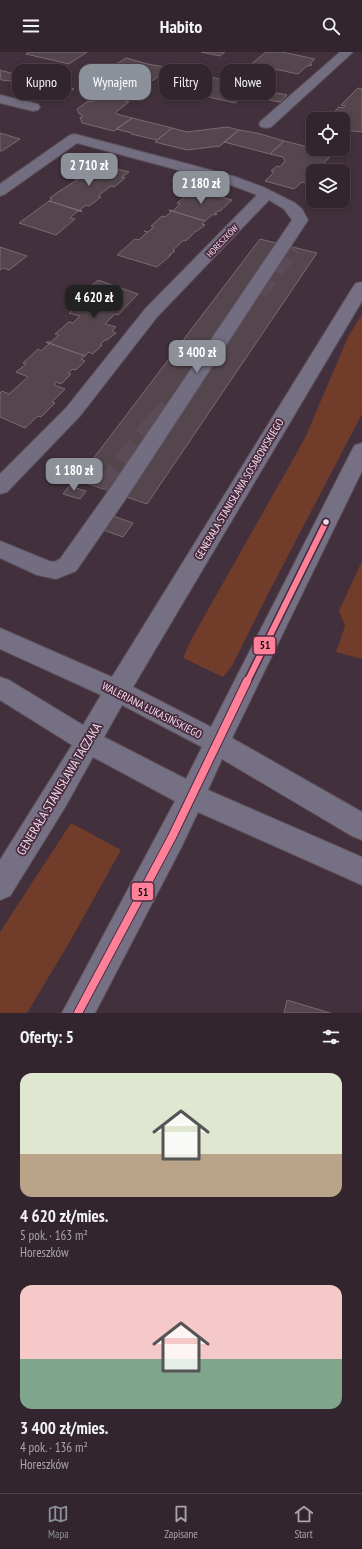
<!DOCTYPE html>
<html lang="pl">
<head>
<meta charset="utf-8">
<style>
	body { margin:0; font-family:"PT Sans Narrow",sans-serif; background:#3d3139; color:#f1f3f6; height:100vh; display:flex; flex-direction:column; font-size:15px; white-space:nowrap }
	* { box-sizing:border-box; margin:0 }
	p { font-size:13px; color:#a8a5aa }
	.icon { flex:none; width:22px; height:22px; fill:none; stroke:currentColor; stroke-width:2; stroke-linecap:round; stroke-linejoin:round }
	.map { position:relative; height:961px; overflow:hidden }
	.panel { display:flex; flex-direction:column; background:#32252d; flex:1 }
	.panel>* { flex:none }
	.hud { position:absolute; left:12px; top:12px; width:338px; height:36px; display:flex; gap:8px }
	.tools { position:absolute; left:306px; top:60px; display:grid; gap:8px }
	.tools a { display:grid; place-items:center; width:44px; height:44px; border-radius:8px; background:#32252d; box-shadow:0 2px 6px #0003,0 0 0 1px #4d4249; font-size:20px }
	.price { position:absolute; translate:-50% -34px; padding:0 9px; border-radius:8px; background:#8c9099; color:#fff; font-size:13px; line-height:26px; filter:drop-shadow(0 1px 2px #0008) }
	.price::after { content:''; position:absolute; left:50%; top:24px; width:12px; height:9px; margin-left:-6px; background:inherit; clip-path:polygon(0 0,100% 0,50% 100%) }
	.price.on { background:#222; color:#fff }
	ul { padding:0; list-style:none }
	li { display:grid; align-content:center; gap:8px; height:212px; padding:0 20px }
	li span { display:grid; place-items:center; height:124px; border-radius:12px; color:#555 }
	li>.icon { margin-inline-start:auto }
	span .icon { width:72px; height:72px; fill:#fffc; stroke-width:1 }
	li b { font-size:17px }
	h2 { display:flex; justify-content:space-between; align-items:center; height:48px; padding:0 20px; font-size:17px }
	.tag { padding:0 14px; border-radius:12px; background:#32252d; box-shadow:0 2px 6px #0003,0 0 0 1px #4d4249; font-size:14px; line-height:36px }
	.tag.on { background:#8c9099; color:#fff }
	header { display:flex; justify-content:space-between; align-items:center; height:52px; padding:0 20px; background:#32252d; font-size:18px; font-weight:700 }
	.dock { display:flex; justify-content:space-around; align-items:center; height:56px; border-top:1px solid #4d4249; background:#32252d; font-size:11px; color:#a8a5aa }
	.dock a { display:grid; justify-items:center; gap:2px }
	.dock .on { color:#8c9099 }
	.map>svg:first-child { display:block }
</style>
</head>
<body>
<header><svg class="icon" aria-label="menu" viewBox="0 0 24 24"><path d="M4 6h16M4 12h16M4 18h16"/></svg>Habito<svg class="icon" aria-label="search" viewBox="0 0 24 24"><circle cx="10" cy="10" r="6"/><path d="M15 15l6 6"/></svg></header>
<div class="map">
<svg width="362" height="961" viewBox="0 0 362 961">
	<rect width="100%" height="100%" fill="#42313c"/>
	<path fill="#713c2a" d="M362 262V362L269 540 232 614 223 625 183 606 191 588 305 386 348 285Z
		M362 509V607L336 600 345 574 339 559Z
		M71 771 121 798 69 891 27 961H0V880Z"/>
	<path fill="#55464d" stroke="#796970" d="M29 0H87L69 12 26 2Z
		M201 0H225L220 4Z
		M266 0H282L315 7 310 12 312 13 307 14 298 22 251 12Z
		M126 6 148 12 170 16 149 31 104 20Z
		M0 18 21 24 12 29 1 28Z
		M21 24 44 29 42 31H46L33 40 21 37 25 34 12 29Z
		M207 24 234 31 254 35 235 51 187 40Z
		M46 31H51L74 37 65 43 50 40 45 43 33 40Z
		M358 36 362 37V80L343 78V67H327L339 55 343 56 345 54 341 53Z
		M277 41 287 43 280 50 269 48Z
		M103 44 129 50 116 60 117 62 132 66 114 79 82 71 80 65H83L81 62H79L77 57 88 49 93 50Z
		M132 66 172 76 157 88 131 82 132 81 116 77Z
		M227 75 239 78 220 94 187 98 155 90 172 76 187 80Z
		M239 78 257 81 284 89 270 102 224 90Z
		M0 81 20 87 2 99H0Z
		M284 89 329 100 328 103 331 104 316 119H313V122L305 131 302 130 294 137 265 129 274 120 271 119 277 114 280 115 285 109 283 105 270 102Z
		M98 112 129 120 122 125 125 126 114 135 111 134 98 144 101 145 89 154 86 153 80 158 82 160 49 149 52 147 50 146 58 140 77 128 75 127 93 114 95 115Z
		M194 137 232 148 220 159H218L215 161 217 162 215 163 213 162 205 169 169 158 173 159 180 152 177 151Z
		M49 149 82 159H78L70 166 75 167 56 183 19 171Z
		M169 158 205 169 202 172 205 173 197 179H196L186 189 184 188 173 198 175 199 169 203H171L157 215 117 203 135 187 139 188 147 180 144 179 148 180 154 175 151 174 162 164 165 165 171 160Z
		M260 187 317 201 147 452 77 428Z
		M0 195 27 204 9 218 3 216 0 218Z
		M98 228 138 242 118 263 115 262 105 272 116 275 112 279 116 281 107 288H105L100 293H102L93 302 89 300 85 304 46 290H51L59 283 55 282 69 270 73 271 80 264 69 261 87 245 81 243Z
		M46 290 85 304 81 307 85 309 76 318 73 317 68 321 71 322 61 332 56 330 54 333 65 337 52 350 55 351 41 365 38 364 25 376 0 365V341L2 339 9 342 28 325 16 320 26 312 23 311 38 297 41 299 49 292Z
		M69 434 86 439 80 447 63 442Z
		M113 464 133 471 123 485 103 478Z
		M287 948 330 961H284Z"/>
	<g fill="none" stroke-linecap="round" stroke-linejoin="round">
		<path stroke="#5c4b56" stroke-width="18" stroke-dasharray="18 9" stroke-linecap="butt" d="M258 240 293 195
			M157 369 168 355"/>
		<path stroke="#5c4b56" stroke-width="22" stroke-dasharray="22 11" stroke-linecap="butt" d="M104 437 158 368"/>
		<defs>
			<path id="street" d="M340 0H353L271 75 266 76 261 75 259 72 261 69Z
				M0 43 38 52 40 55 38 58 33 59 0 51Z
				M75 82 233 124 263 135 295 151 302 157 308 168 125 448 76 519 56 527 37 523 0 506V489L49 509 54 510 60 507 109 438 292 168 284 157 269 148 157 265 80 364 7 440 0 442V422L66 356 145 257 257 143 223 130 77 91 5 142 0 144V132L70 83Z"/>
			<path id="secondary" d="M362 230V249L133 635 211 675 352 398 355 393 362 391V419L232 686 362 760V788L352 784 222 707 208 738 362 805V833L198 760 182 794 95 961H62L175 749 93 705 64 757 10 844 0 848V808L72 693 0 648V625L9 628 83 673 101 643 0 597V576L112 625 353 235 356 231ZM122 653 202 695 186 727 104 685Z"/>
		</defs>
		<use href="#street" stroke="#5c4e57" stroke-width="2"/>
		<use href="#secondary" stroke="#5c4e57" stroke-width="2"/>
		<use href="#street" fill="#726d80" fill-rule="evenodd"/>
		<use href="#secondary" fill="#757083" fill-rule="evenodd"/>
		<defs>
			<path id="bus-1-far1" d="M247 630 326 470"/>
			<path id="bus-1" d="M78 961 172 785 247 629"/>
		</defs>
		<use href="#bus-1-far1" stroke="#492a3e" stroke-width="9"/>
		<use href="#bus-1" stroke="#492a3e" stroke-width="10"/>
		<use href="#bus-1-far1" stroke="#ff8098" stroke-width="6"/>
		<use href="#bus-1" stroke="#ff8098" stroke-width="8"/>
	</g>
	<circle fill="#f2deea" stroke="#492a3e" stroke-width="1.5" cx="326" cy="470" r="3.5"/>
	<g text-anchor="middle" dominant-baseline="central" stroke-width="3.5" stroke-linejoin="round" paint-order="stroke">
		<g font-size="9" fill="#f2deea" stroke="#492a3e">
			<text transform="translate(222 189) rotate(-46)">HORESZKÓW</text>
		</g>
		<g font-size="11" fill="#f2deea" stroke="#492a3e">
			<text transform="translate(239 437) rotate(-59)">GENERAŁA STANISŁAWA SOSABOWSKIEGO</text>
			<text transform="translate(152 658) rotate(27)">WALERIANA ŁUKASIŃSKIEGO</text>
		</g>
		<g font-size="13" fill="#f2deea" stroke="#492a3e">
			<text transform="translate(59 737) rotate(-59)">GENERAŁA STANISŁAWA TACZAKA</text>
		</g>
	</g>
	<g stroke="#492a3e" stroke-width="1.5">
		<rect x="253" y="584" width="23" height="19" rx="4" fill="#ff8098"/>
		<rect x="131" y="830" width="23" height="19" rx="4" fill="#ff8098"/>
	</g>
	<g font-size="11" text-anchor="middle" font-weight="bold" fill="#111">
		<text x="265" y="597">51</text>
		<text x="143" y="844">51</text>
	</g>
</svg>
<div class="tools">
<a><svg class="icon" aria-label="locate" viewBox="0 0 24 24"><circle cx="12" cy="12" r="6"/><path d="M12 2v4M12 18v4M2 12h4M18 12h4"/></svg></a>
<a><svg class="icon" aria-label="layers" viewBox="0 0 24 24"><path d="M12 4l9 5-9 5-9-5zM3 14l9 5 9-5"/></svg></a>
</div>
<b class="price" style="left:89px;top:135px">2 710 zł</b>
<b class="price" style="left:201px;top:153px">2 180 zł</b>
<b class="price on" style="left:94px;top:267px">4 620 zł</b>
<b class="price" style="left:197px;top:322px">3 400 zł</b>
<b class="price" style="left:74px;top:440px">1 180 zł</b>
<div class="hud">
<a class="tag">Kupno</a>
<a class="tag on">Wynajem</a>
<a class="tag">Filtry</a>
<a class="tag">Nowe</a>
</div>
</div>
<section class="panel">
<h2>Oferty: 5<svg class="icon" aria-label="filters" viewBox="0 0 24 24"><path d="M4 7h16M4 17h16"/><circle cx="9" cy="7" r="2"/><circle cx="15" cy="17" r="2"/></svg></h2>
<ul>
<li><span style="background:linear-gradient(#dfe7d0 65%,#b9a48a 0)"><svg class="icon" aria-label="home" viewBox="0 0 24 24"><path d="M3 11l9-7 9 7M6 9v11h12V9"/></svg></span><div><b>4 620 zł/mies.</b><p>5 pok. · 163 m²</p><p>Horeszków</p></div></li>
<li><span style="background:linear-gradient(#f6c9c9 60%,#7fa58c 0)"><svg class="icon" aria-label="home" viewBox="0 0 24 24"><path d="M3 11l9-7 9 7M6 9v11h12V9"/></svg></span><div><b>3 400 zł/mies.</b><p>4 pok. · 136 m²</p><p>Horeszków</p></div></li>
</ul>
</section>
<nav class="dock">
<a class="on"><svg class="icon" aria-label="map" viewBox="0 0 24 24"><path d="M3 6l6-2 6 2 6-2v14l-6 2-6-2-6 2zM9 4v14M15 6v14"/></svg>Mapa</a>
<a><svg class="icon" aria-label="saved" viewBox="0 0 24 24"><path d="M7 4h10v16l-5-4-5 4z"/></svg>Zapisane</a>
<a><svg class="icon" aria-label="home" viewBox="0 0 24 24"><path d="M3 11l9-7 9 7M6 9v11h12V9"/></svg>Start</a>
</nav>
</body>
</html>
